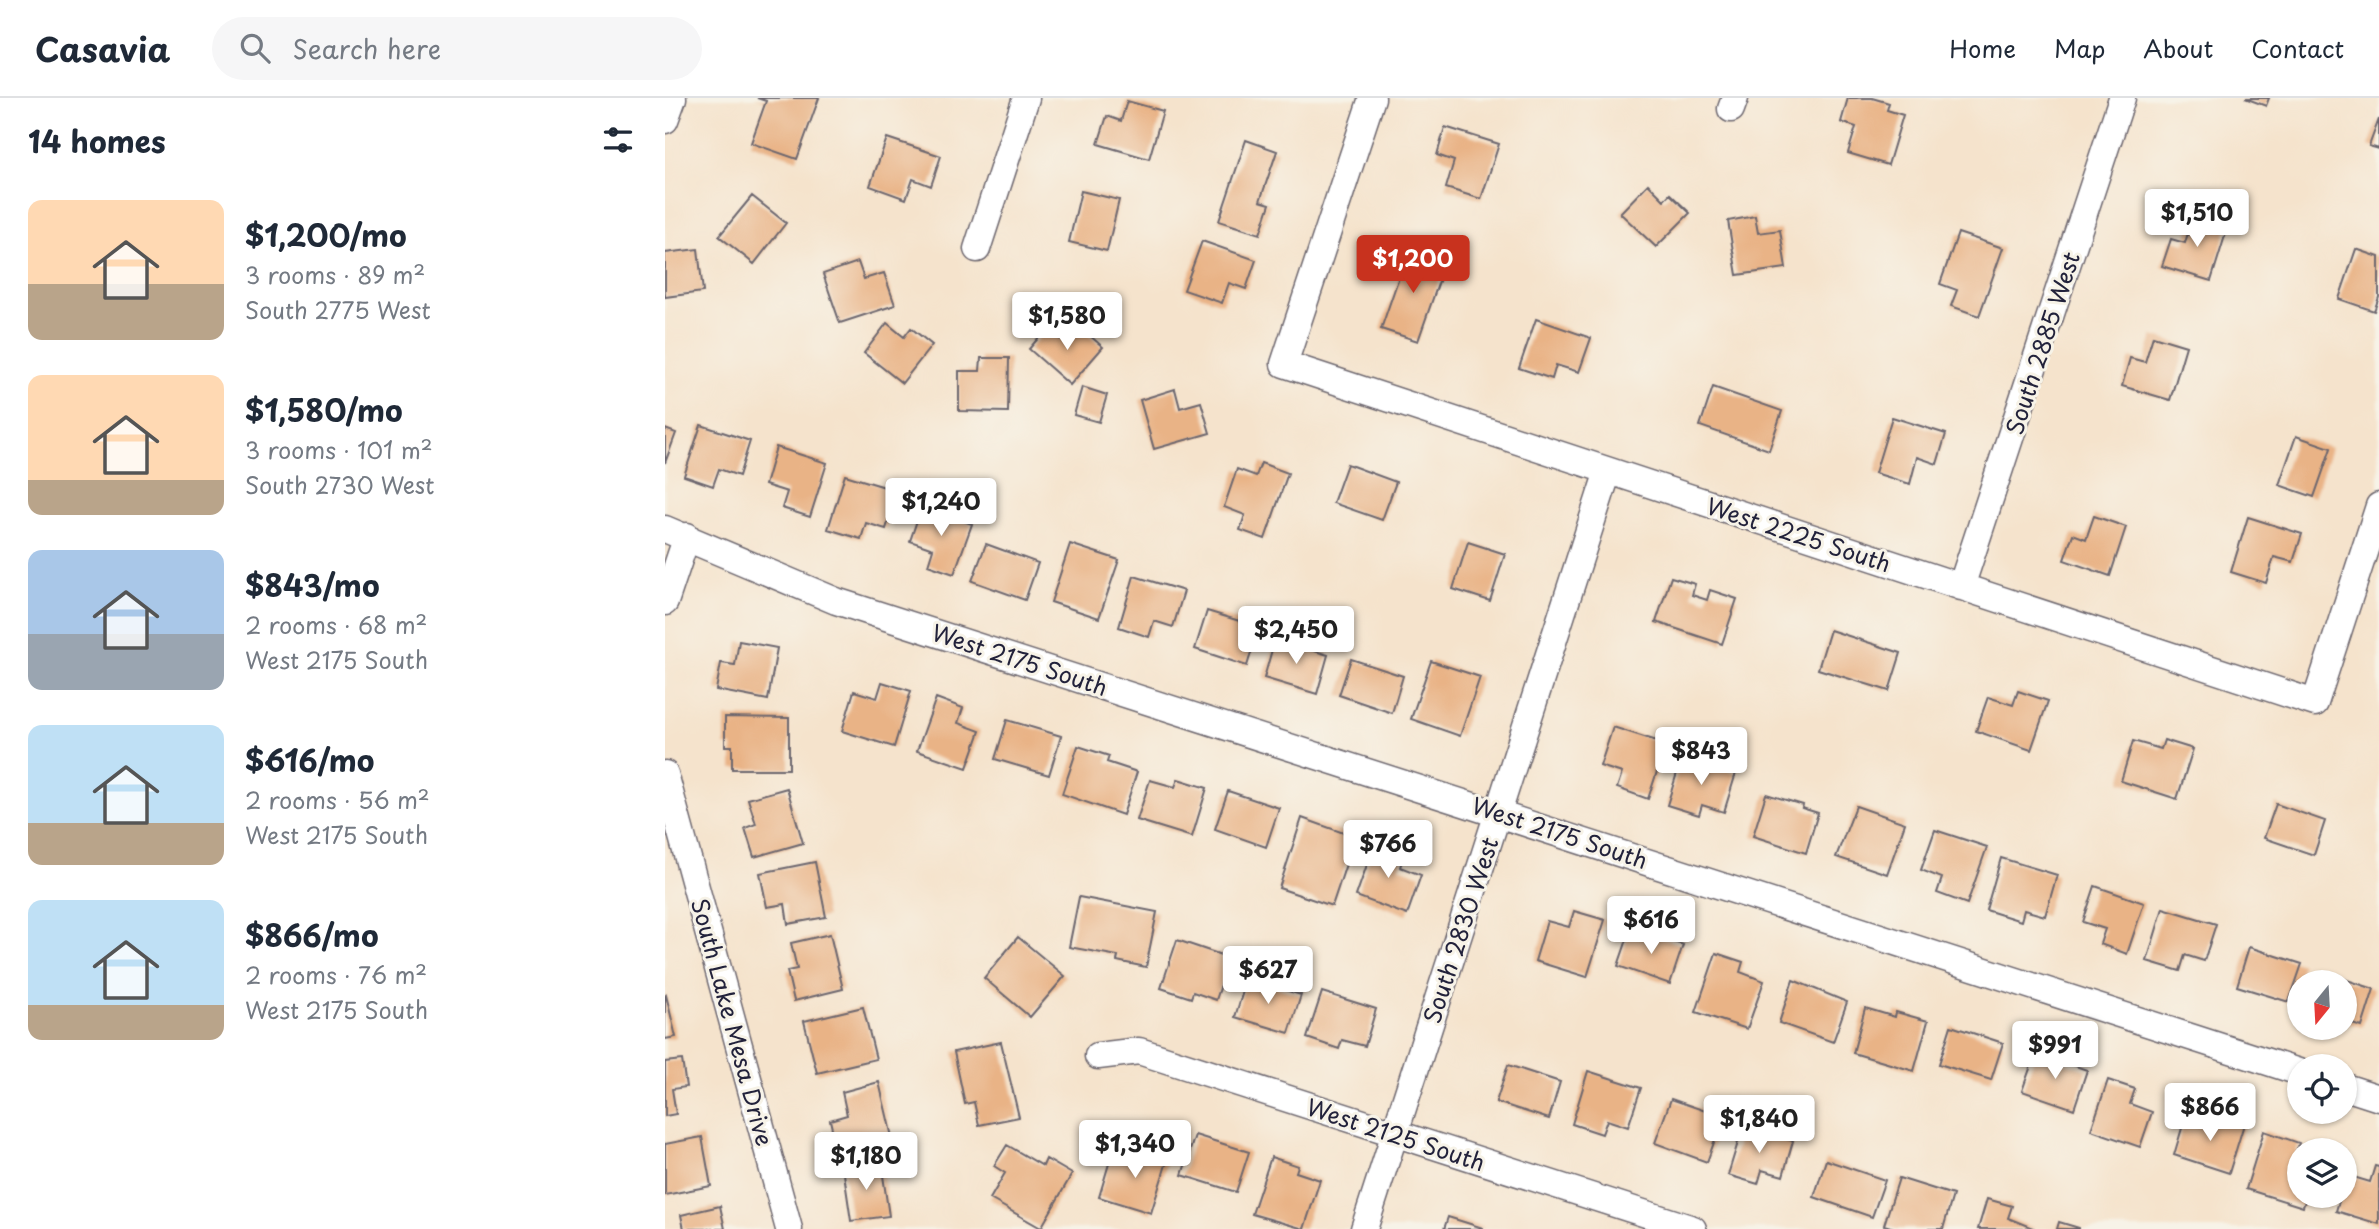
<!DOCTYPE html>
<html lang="en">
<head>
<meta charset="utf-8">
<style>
	body { margin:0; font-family:"Playpen Sans",sans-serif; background:#f6f6f7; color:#1f2937; height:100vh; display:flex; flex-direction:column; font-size:26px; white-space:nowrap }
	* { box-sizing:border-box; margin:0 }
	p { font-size:23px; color:#747a83 }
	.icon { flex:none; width:38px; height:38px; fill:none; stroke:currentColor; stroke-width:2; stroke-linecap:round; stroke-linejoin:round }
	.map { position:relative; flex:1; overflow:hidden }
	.details { display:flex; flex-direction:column; background:#fff; width:665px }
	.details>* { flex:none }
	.needle { width:46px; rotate:198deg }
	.tools { position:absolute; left:1622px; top:872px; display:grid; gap:14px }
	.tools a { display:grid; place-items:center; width:70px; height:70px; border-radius:50%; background:#fff; box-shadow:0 2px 5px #0004; font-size:35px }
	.price { position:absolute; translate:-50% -60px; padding:0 16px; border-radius:7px; background:#fff; color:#222; font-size:23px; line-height:46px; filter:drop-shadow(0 2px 4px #0008) }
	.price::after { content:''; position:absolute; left:50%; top:42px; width:21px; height:16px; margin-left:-10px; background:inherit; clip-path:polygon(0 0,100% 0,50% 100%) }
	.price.current { background:#c8321e; color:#fff }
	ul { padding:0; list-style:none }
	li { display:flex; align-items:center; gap:21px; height:175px; padding:0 28px }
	li span { display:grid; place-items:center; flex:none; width:196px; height:140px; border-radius:14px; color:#555 }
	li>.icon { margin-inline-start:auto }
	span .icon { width:84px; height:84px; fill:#fffc; stroke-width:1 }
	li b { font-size:30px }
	h2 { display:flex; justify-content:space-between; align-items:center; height:84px; padding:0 28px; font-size:30px }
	header { display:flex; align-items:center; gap:42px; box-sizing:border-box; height:98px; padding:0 35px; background:#fff; border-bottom:2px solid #e0e1e3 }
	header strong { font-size:33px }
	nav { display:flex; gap:38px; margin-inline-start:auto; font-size:24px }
	.search { width:490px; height:63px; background:#f6f6f7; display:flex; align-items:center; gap:18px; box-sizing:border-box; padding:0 24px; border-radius:38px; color:#747a83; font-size:26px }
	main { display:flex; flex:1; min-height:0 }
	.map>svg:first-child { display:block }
</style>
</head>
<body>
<header>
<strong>Casavia</strong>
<div class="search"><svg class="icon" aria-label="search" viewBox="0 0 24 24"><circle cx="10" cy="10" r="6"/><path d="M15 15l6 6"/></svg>Search here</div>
<nav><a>Home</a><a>Map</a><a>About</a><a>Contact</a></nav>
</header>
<main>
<section class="details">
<h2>14 homes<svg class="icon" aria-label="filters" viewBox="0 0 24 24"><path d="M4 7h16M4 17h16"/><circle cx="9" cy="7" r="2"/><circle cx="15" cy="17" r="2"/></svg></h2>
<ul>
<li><span style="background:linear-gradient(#ffd9b3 60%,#b9a48a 0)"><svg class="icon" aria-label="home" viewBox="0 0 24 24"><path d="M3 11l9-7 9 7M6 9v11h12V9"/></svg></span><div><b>$1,200/mo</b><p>3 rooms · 89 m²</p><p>South 2775 West</p></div></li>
<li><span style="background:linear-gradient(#ffd9b3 75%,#b9a48a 0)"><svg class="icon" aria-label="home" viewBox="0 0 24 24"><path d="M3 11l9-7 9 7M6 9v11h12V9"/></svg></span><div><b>$1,580/mo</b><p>3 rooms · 101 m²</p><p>South 2730 West</p></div></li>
<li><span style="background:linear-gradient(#a9c7e8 60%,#9aa5b1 0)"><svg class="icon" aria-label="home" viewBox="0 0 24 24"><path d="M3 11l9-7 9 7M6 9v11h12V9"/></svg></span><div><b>$843/mo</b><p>2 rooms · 68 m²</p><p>West 2175 South</p></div></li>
<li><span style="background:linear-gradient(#bfe0f5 70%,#b9a48a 0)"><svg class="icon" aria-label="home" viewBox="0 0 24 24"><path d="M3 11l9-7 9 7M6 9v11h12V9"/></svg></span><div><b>$616/mo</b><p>2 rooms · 56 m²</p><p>West 2175 South</p></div></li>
<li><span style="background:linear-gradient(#bfe0f5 75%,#b9a48a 0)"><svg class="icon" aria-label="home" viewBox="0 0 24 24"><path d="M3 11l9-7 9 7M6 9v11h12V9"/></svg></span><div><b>$866/mo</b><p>2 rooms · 76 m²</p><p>West 2175 South</p></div></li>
</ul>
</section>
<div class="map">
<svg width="1714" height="1131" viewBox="0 0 1714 1131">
	<rect width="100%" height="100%" fill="#f7f3e8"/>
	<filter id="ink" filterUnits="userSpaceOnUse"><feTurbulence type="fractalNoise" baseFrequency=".0143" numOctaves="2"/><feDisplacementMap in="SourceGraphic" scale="14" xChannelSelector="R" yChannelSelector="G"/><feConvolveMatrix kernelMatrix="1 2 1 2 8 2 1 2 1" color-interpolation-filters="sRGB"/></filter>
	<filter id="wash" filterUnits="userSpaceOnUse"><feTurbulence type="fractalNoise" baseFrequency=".00686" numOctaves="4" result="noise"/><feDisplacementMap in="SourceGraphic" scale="28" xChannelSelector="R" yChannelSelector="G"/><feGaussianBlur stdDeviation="1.57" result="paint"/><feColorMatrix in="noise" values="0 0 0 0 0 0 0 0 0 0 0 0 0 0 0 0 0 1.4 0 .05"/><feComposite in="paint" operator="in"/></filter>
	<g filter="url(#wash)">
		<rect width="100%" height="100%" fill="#f5e3cc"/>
		<g id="blocks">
			<path fill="#e9b386" d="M154 0 132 61 86 45 101 3 92 0Z
				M1183 0H1207L1224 5 1222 12 1238 17 1223 67 1183 55 1191 29 1176 24Z
				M1580 0H1604L1601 8Z
				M462 3 498 13 484 61 433 46 442 18 456 23Z
				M1714 21V51L1704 48Z
				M780 29 834 46 816 101 781 90 789 63 772 57Z
				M222 40 276 58 266 88 248 81 241 101 205 88Z
				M581 42 612 53 595 103 605 106 595 136 554 123Z
				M983 86 999 102 1005 96 1025 115 991 149 955 115Z
				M416 93 454 102 442 153 404 144Z
				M87 98 121 125 89 166 54 138Z
				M1090 118 1093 135 1115 132 1121 170 1072 177 1063 123Z
				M1528 118 1563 128 1546 183 1497 168 1506 141 1520 145Z
				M1293 135 1338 150 1314 218 1286 208 1292 192 1275 186Z
				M537 143 591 162 581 191 564 185 557 205 519 192Z
				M744 150 781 163 753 243 716 231Z
				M33 151 38 194 0 199V155Z
				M1691 151 1714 159V199L1709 213 1674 201Z
				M193 164 199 181 219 175 230 207 175 225 158 176Z
				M871 221 926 240 914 274 891 267 887 281 854 270Z
				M409 224 438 249 405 287 364 251 382 230 395 241Z
				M222 225 239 239 246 230 267 247 237 285 199 255Z
				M1488 238 1521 248 1505 302 1457 288 1465 260 1480 264Z
				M316 260H344L343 314 294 313V273H315Z
				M417 289 442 297 434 324 409 317Z
				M1048 289 1117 313 1104 352 1035 328Z
				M510 291 515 310 536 304 545 335 489 351 475 302Z
				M1227 319 1281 336 1272 366 1252 359 1245 386 1210 375Z
				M36 327 85 343 74 378 54 371 48 388 19 378Z
				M0 331 11 335 0 365Z
				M1631 338 1666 350 1649 399 1614 387Z
				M111 349 162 365 145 419 117 410 122 394 100 387Z
				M596 365 623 375 600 441 575 432 580 417 559 409 572 371 591 378Z
				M682 366 731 384 717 422 668 405Z
				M180 377 233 393 221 431 201 425 196 441 163 431Z
				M257 408 307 426 289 476 263 467 268 451 245 443Z
				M1429 418 1461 429 1445 478 1399 462 1408 436 1421 441Z
				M1583 419 1637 436 1628 464 1609 459 1601 485 1566 474Z
				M803 444 840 456 825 503 788 491Z
				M321 446 373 465 360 502 307 483Z
				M405 446 454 462 434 520 386 504Z
				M469 478 519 493 508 529 489 523 484 539 454 529Z
				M1006 479 1030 486 1027 497 1042 502 1045 492 1072 501 1057 546 991 524Z
				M542 513 594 529 582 568 530 551Z
				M1165 532 1236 555 1224 593 1153 571Z
				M610 541 663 557 652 596 599 580Z
				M74 543 112 550 103 602 51 592 56 565 70 567Z
				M686 561 738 578 727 615 674 597Z
				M766 563 815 579 795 638 746 621Z
				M217 584 246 593 229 649 177 633 189 593 212 600Z
				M1353 593 1383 603 1366 652 1311 633 1323 599 1348 607Z
				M271 600 298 610 293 625 315 633 302 670 252 653Z
				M60 619 124 620V671H67V648H60Z
				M342 622 396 638 384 677 330 661Z
				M948 629 1001 646 983 701 952 690 957 675 935 668Z
				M1499 642 1528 651 1512 701 1456 683 1468 643 1496 651Z
				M413 648 444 658 442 664 472 674 458 717 397 696Z
				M1017 659 1071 675 1059 714 1037 707 1034 717 1002 707Z
				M513 681 542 690 527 739 472 722 485 682 510 689Z
				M122 690 138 745 89 759 80 730 91 726 83 701Z
				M563 693 614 710 601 749 550 731Z
				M1101 696 1138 707 1137 710 1153 715 1141 755 1088 738Z
				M1611 706 1660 723 1649 757 1599 740Z
				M1191 708 1240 725 1222 776 1171 759Z
				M637 720 690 739 667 808 614 790Z
				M1270 732 1322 749 1302 806 1272 795 1277 780 1256 772Z
				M710 744 740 754 735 769 756 777 742 817 691 798Z
				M1336 760 1392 777 1380 818 1359 812 1356 823 1321 812Z
				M150 764 161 819 123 826 120 806 102 809 95 775Z
				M1430 788 1479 805 1462 856 1435 846 1440 831 1418 824Z
				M414 799 492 814 481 869 452 863 453 858 404 849Z
				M1498 810 1551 826 1539 863 1520 857 1515 873 1482 863Z
				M909 813 940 822 922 879 870 863 882 823 904 829Z
				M966 830 1018 847 1005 886 953 868Z
				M165 836 178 891 129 903 122 873 132 871 126 845Z
				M353 839 400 878 365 919 319 880Z
				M512 842 565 860 551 902 528 894 526 900 496 890Z
				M1584 849 1637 866 1624 904 1572 888Z
				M1051 855 1078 864 1075 874 1099 883 1082 931 1031 914Z
				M1658 874 1709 891 1697 929 1680 924V884H1654Z
				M582 880 636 897 624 935 570 919Z
				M1128 882 1182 904 1168 944 1114 925Z
				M657 894 711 911 700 948 677 942 674 951 642 940Z
				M1 897 11 939 0 941V898Z
				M198 909 211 961 152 975 139 923Z
				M1200 910 1230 919 1231 914 1263 923 1249 973 1188 955Z
				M1286 928 1338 945 1326 982 1274 966Z
				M336 944 354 1019 314 1027 309 1004 300 1006 289 954Z
				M1371 954 1422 972 1409 1011 1357 993Z
				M17 962 21 989 7 991 11 1016 0 1018V964Z
				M843 967 895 984 884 1021 831 1004Z
				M923 973 976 990 963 1029 942 1022 937 1036 907 1026Z
				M1443 982 1470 991 1465 1006 1487 1014 1475 1049 1426 1032Z
				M214 984 227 1039 172 1052 165 1022 182 1017 177 994Z
				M1006 1001 1058 1019 1042 1064 990 1045Z
				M1549 1017 1579 1026 1564 1075 1509 1057 1520 1020 1545 1028Z
				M1078 1028 1128 1043 1118 1078 1097 1072 1093 1086 1063 1077Z
				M1599 1033 1634 1045 1629 1060 1634 1061V1097H1642L1638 1109 1581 1091Z
				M530 1037 584 1054 571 1094 517 1077Z
				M37 1039 46 1088 0 1097V1046Z
				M342 1047 378 1068 381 1061 407 1076 376 1130 325 1101 340 1075 329 1068Z
				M473 1050 503 1060 486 1115 434 1099 446 1059 468 1065Z
				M606 1059 633 1068 631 1074 655 1082 639 1131 587 1116Z
				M1161 1062 1220 1082 1207 1119 1149 1099Z
				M216 1064 224 1118 186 1123 178 1069Z
				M1710 1068 1714 1069V1126L1671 1113 1676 1097H1680L1682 1077 1705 1084Z
				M1234 1080 1288 1097 1278 1131H1232L1219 1127Z
				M1322 1101 1347 1108 1343 1120 1370 1131H1313Z
				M55 1108 60 1131H19L16 1117Z
				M783 1119 818 1130V1131H779Z
				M1394 1124 1414 1130V1131H1392Z"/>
		</g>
	</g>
	<g filter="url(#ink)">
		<use href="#blocks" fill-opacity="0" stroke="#6c666e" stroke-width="2"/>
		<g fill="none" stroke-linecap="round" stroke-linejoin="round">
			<defs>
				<path id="minor" d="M707 0 619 266 1650 605 1714 408
					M1066 11 1070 0
					M0 22 8 0
					M312 151 361 0
					M0 431 171 503 1634 974
					M1296 489 1457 0
					M0 504 22 438
					M0 676 124 1131
					M433 958 474 953 1028 1131
					M1680 989 1714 1000
					M699 1131 943 373"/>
			</defs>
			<use href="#minor" stroke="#6c666e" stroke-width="29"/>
			<use href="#minor" stroke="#fff" stroke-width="26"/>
		</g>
	</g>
	<g text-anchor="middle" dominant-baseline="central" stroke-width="6" stroke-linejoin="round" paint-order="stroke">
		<g font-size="23" fill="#22223b" stroke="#f7f3e8">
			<text transform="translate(1377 245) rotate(-72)">South 2885 West</text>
			<text transform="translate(1134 436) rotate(18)">West 2225 South</text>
			<text transform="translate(355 561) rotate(18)">West 2175 South</text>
			<text transform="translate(895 734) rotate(18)">West 2175 South</text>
			<text transform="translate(795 832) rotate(-72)">South 2830 West</text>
			<text transform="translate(68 924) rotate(75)">South Lake Mesa Drive</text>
			<text transform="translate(731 1036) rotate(18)">West 2125 South</text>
		</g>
	</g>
</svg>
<div class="tools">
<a><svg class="needle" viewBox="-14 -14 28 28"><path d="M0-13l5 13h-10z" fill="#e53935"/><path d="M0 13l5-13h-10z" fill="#747a83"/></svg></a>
<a><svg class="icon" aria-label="locate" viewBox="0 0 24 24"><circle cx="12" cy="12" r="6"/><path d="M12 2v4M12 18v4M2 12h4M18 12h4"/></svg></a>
<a><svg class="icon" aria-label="layers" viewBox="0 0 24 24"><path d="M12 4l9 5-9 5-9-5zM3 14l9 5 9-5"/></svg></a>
</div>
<b class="price" style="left:1532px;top:151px">$1,510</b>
<b class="price current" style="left:748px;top:197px">$1,200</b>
<b class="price" style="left:402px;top:254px">$1,580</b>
<b class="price" style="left:276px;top:440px">$1,240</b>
<b class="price" style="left:631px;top:568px">$2,450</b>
<b class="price" style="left:1036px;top:689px">$843</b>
<b class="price" style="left:723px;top:782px">$766</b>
<b class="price" style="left:986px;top:858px">$616</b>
<b class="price" style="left:603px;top:908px">$627</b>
<b class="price" style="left:1390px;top:983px">$991</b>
<b class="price" style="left:1545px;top:1045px">$866</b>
<b class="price" style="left:1094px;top:1057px">$1,840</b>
<b class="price" style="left:470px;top:1082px">$1,340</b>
<b class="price" style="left:201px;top:1094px">$1,180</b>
</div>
</main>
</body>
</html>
